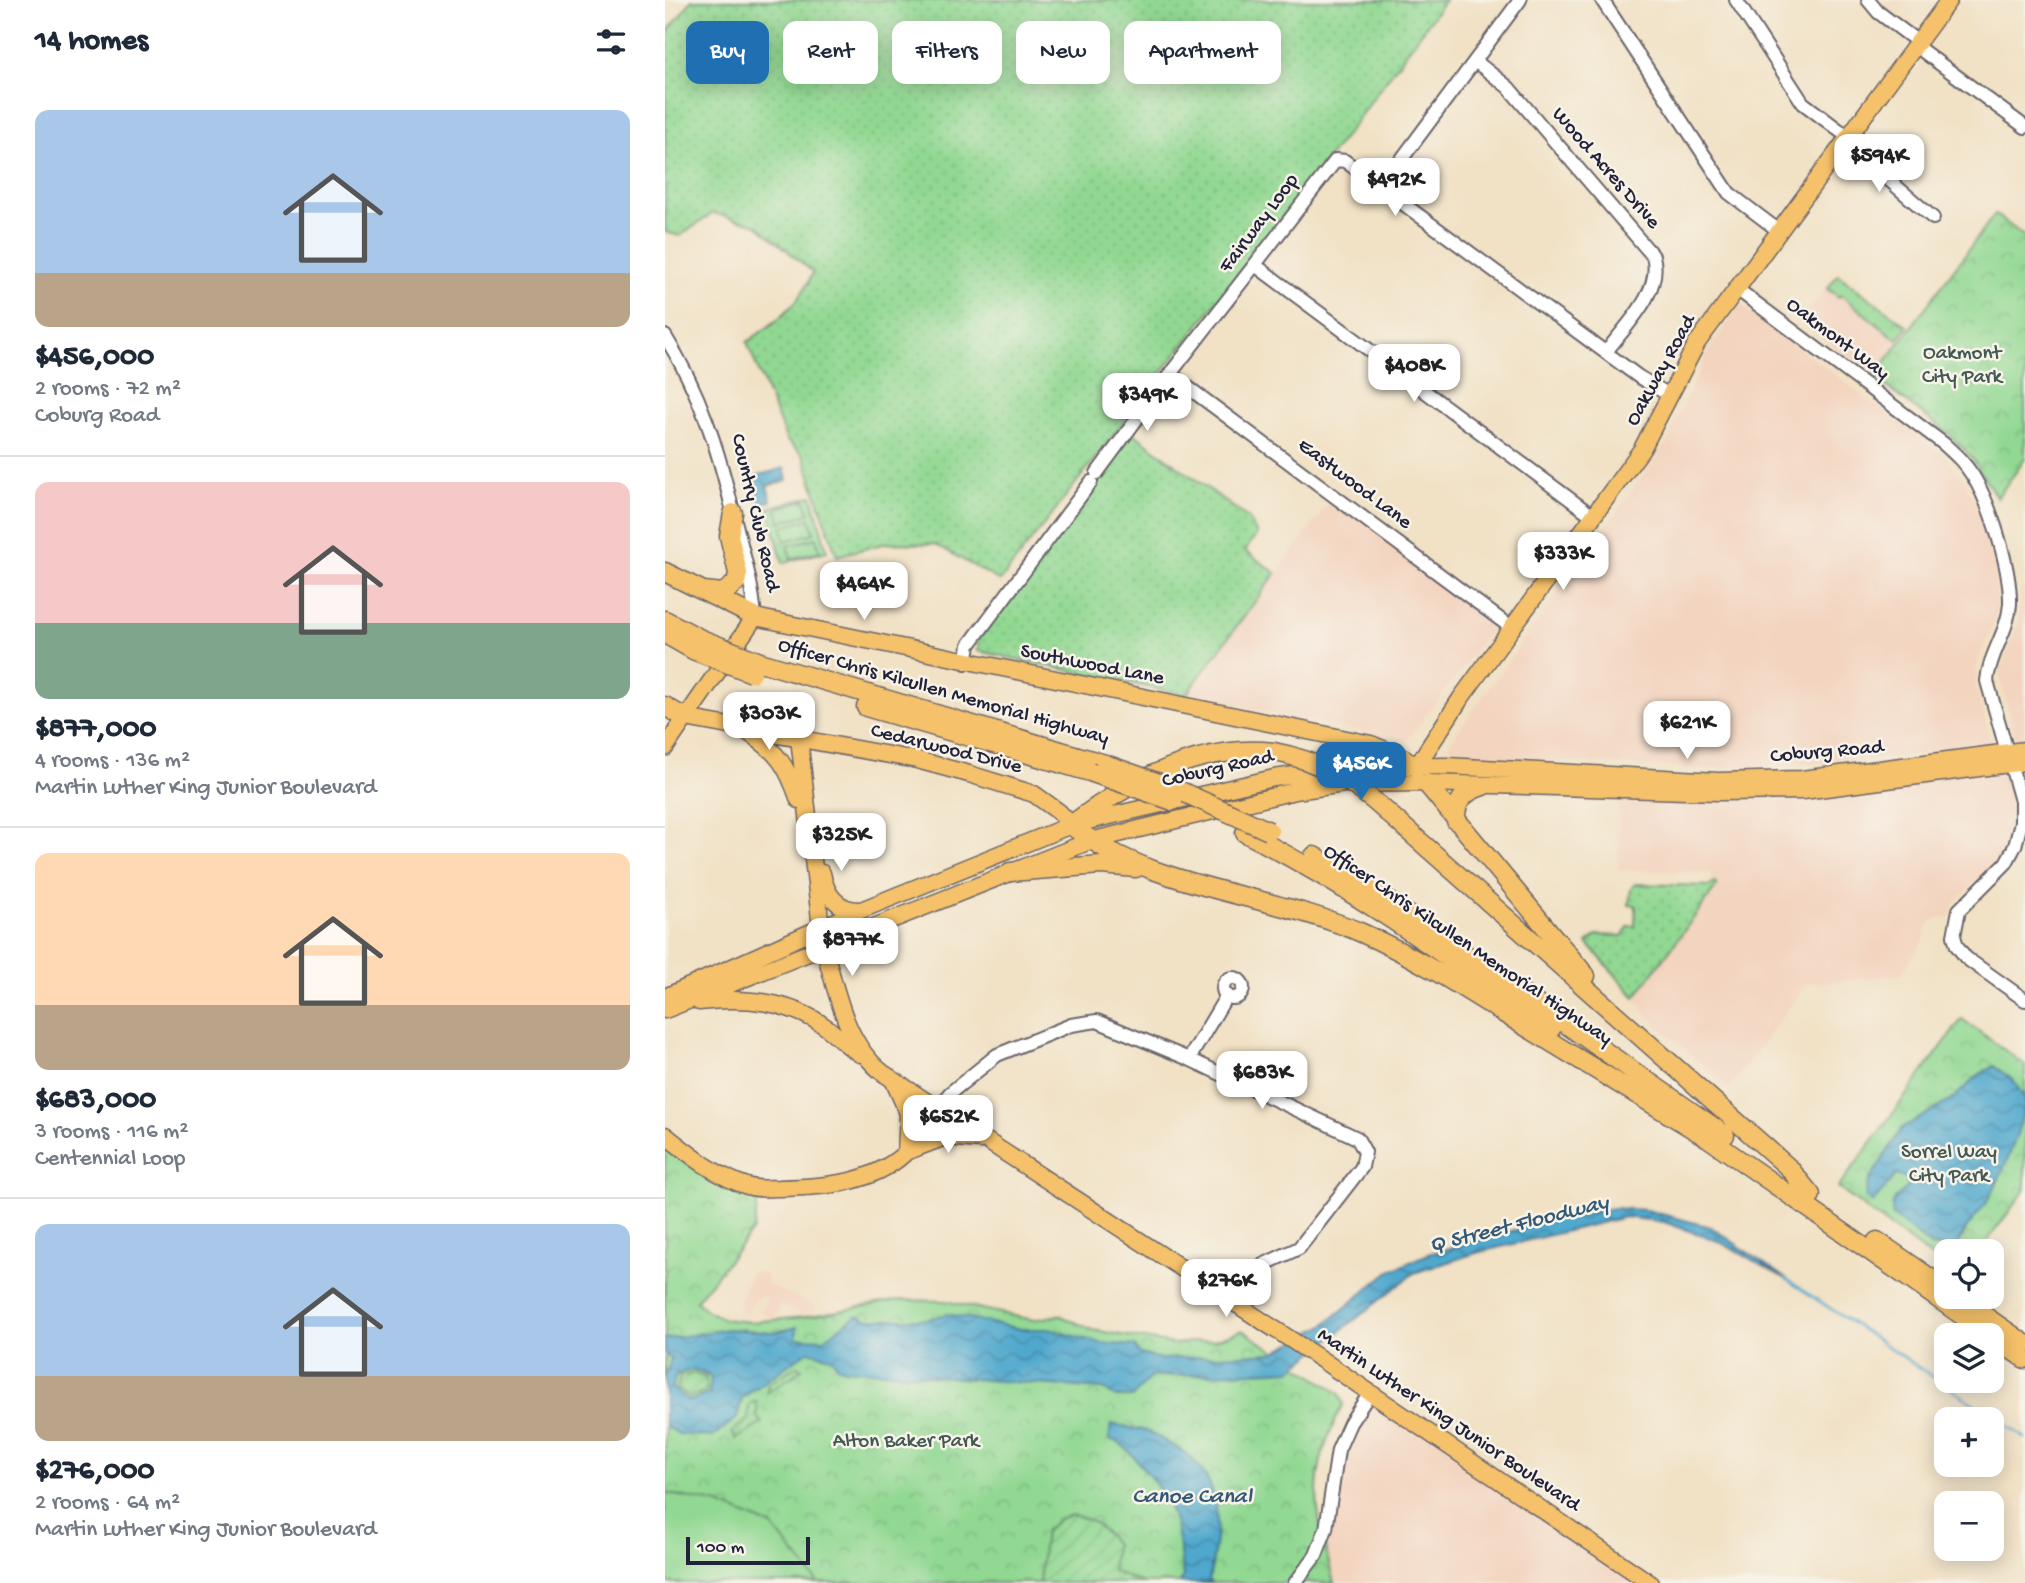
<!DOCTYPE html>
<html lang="en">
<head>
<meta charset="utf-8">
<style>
	body { margin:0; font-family:"Gochi Hand",sans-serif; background:#f6f6f7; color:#1f2937; height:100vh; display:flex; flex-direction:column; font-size:26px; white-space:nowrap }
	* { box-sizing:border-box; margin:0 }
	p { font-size:23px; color:#747a83 }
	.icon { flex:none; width:38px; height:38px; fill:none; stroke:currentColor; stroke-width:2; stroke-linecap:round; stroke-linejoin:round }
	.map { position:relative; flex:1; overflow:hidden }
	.side { display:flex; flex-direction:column; background:#fff; width:665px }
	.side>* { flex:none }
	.banner { position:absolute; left:21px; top:21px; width:665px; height:63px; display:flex; gap:14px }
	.buttons { position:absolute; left:1269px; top:1239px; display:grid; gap:14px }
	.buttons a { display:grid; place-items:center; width:70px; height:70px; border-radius:14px; background:#fff; box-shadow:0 4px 18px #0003; font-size:35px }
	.scale { position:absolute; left:21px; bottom:18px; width:124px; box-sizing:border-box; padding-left:7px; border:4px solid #22223b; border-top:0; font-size:19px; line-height:24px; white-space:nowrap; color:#22223b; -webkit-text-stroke:5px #f7f3e8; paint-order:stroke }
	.price { position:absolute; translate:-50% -60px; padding:0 16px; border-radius:14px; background:#fff; color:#222; font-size:23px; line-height:46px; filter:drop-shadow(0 2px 4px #0008) }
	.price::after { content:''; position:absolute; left:50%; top:42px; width:21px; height:16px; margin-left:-10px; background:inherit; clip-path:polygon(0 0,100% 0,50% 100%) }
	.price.current { background:#1f6fb2; color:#fff }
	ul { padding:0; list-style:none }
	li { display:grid; align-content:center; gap:14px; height:371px; padding:0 35px }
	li+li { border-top:2px solid #e0e1e3 }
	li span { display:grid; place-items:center; height:217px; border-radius:14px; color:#555 }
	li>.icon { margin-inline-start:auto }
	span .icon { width:126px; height:126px; fill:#fffc; stroke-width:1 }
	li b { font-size:30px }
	h2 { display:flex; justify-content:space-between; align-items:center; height:84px; padding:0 35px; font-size:30px }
	.tag { padding:0 24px; border-radius:14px; background:#fff; box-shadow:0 4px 18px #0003; font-size:24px; line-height:63px }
	.tag.current { background:#1f6fb2; color:#fff }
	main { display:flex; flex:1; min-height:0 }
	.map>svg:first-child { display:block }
</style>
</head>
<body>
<main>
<section class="side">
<h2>14 homes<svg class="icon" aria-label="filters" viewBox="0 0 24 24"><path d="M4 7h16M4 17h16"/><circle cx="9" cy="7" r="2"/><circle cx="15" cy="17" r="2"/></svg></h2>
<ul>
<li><span style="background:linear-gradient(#a9c7e8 75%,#b9a48a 0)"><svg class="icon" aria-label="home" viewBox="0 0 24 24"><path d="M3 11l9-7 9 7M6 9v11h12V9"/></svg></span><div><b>$456,000</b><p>2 rooms · 72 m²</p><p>Coburg Road</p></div></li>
<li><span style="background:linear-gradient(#f6c9c9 65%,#7fa58c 0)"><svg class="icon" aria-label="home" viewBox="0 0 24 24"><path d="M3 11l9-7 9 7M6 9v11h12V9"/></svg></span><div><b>$877,000</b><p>4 rooms · 136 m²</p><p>Martin Luther King Junior Boulevard</p></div></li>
<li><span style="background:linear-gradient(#ffd9b3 70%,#b9a48a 0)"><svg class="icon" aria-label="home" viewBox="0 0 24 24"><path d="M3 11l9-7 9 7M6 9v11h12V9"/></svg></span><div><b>$683,000</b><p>3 rooms · 116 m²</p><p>Centennial Loop</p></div></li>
<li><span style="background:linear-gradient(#a9c7e8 70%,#b9a48a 0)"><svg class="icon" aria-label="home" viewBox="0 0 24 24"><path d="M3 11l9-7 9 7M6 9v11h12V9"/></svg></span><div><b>$276,000</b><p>2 rooms · 64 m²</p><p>Martin Luther King Junior Boulevard</p></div></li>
</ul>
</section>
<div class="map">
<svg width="1360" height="1583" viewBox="0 0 1360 1583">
	<defs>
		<pattern id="grass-dots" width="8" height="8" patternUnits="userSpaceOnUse" patternTransform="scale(1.75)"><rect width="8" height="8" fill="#91d892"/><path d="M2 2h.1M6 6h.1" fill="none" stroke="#7db97f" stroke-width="1.8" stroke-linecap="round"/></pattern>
		<pattern id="park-crowns" width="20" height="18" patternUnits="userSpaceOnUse" patternTransform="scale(1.75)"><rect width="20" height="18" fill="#91d892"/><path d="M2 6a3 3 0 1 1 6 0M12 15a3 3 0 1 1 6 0" fill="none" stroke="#7db97f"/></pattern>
		<pattern id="garden-furrows" width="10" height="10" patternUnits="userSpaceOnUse" patternTransform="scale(1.75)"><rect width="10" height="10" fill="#91d892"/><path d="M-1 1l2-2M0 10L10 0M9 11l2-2" fill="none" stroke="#7db97f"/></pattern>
		<pattern id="water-waves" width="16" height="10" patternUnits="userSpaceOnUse" patternTransform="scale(1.75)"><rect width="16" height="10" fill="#50a8cd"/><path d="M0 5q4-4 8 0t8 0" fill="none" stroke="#4288a8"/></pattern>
	</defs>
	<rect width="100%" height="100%" fill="#f7f3e8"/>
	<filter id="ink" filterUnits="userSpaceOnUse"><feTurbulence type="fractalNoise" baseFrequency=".0143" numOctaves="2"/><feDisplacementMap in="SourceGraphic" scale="14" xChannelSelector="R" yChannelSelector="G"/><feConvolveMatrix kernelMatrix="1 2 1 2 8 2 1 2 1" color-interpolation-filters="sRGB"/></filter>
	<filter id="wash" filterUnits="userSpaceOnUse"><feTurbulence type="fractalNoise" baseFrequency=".00686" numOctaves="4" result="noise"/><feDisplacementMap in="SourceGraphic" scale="28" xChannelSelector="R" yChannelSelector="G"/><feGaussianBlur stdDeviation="1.57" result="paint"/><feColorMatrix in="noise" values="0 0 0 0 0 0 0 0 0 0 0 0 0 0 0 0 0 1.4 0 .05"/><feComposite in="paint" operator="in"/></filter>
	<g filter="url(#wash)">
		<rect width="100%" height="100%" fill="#f1e1c5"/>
		<path fill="#f3d4bf" d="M1172 272 1246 327 1209 377 1135 322Z
			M1075 304 1279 456 1300 481 1311 503 1330 568 1333 611 1311 667V686L1327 744 1318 749 1175 762 1040 769 806 757 790 753 785 746 788 738 1002 442 1041 355Z
			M667 498 778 580 830 625 742 741 521 695Z
			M1360 586V740L1354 741 1350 737 1334 674 1353 624 1355 587Z
			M1337 773 1349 812 1343 845 1332 861 1290 902 1284 918H1273L1265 923 1256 946 1235 975 1142 984 1064 1088 982 1015 970 997 1051 886 1044 873 953 870 954 796Z
			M89 1269 103 1276 100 1283 150 1306 146 1314 140 1311 138 1315 116 1305 109 1319 95 1312 102 1298 98 1296 92 1298 81 1314 73 1310 77 1303 73 1301Z
			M705 1393 985 1583H630L651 1555 673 1450Z"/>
		<path fill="url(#grass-dots)" stroke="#5a7d66" stroke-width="2" d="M27 0H780L681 135 335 581 270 544 221 543 172 556 138 455 122 441 82 342C110 323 135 305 148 272L92 225 48 213 15 236 0 232V35Z
			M468 433 584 519 592 534 580 551 611 573 521 695 313 651V640Z
			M1050 883 1052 886 970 997 922 943 932 935 957 936 964 926H970L971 905H964L966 889 970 884 1044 886Z"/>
		<path fill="url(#park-crowns)" stroke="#5a7d66" stroke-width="2" d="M1330 214 1360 237V459L1332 498 1307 458 1285 435 1209 377Z
			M1173 275 1242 326 1232 340 1176 295 1174 297 1162 289Z
			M147 496 162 551 118 563 103 508Z
			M1297 1019 1360 1065V1190L1315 1251H1281V1268L1173 1188Z
			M0 1147 49 1181 93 1199 89 1229 31 1301 41 1310 58 1319 85 1322 140 1317 234 1300 280 1301 368 1320 394 1315 428 1330 508 1344 549 1340 577 1330 674 1393 678 1404C641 1478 649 1505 669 1583H0Z"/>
		<path fill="url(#garden-furrows)" stroke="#5a7d66" stroke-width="2" d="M132 1366 137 1369 102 1393 103 1384Z
			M28 1373 41 1378V1391L25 1397 12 1388 15 1377Z
			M88 1402H92V1417L97 1423 71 1439 67 1432 83 1419 84 1405Z
			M406 1515C427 1518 437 1527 450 1544L447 1571 478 1583H374L380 1531 394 1519Z"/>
		<path fill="#91d892" stroke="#5a7d66" stroke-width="2" d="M140 500 144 514 115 522 112 508Z
			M145 519 149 533 120 541 117 527Z
			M151 538 155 551 126 559 122 546Z
			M0 1493 54 1504 107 1526 153 1583H0Z"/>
		<path fill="url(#water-waves)" stroke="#396584" stroke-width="2" fill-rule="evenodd" d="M119 468 122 480 102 486 106 501 95 504 88 477Z
			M1329 1066 1348 1080 1360 1099C1358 1127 1336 1178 1322 1202 1311 1218 1298 1228 1292 1248L1266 1246 1228 1216C1224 1201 1232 1196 1243 1187L1241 1178 1231 1175 1208 1203 1200 1197 1204 1181 1237 1128 1286 1100 1316 1073Z
			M947 1208 981 1210 1046 1227 1123 1280 1053 1241 999 1222 960 1217 811 1253 749 1273 626 1370 485 1377 468 1397H451L438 1389 180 1369 172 1366 166 1357 143 1351 77 1398 72 1418 48 1437 14 1434 0 1426V1379L6 1359 0 1355V1339L63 1329 111 1332 132 1327 131 1338 159 1339 192 1315 203 1319H263L283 1314 356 1329H384L435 1343 470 1346 475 1354 497 1359 608 1353 658 1326 723 1272 763 1254 894 1218ZM28 1369 46 1377 44 1394 24 1401 7 1388 11 1375Z
			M446 1424C457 1427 468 1428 478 1430 489 1433 497 1440 507 1445 562 1475 556 1528 544 1580L547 1583H515L518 1577C512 1524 510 1504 473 1462 463 1451 458 1443 444 1439Z"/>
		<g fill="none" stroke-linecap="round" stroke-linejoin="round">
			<path stroke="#50a8cd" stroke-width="2.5" d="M1121 1279 1360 1438"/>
		</g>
	</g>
	<g filter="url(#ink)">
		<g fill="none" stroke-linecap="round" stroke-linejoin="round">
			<defs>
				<path id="minor" d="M937 0 1064 193 1114 231
					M1071 0 1138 103 1183 137
					M1203 0 1213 12 1253 42
					M1251 46 1360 127
					M810 61 843 87 988 256C998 292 961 325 941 352
					M1177 146 1224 180 1268 218
					M716 187 855 0
					M590 265 929 517
					M1072 289 1279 444C1290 454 1300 463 1308 476 1326 505 1346 570 1345 604 1343 632 1324 654 1322 681L1356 801V823L1350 846 1341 863 1294 910 1289 936 1292 946 1301 958 1360 1000
					M0 336C35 392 53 448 68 512 76 547 87 580 90 617
					M505 374 848 629
					M432 473 505 374 671 160 680 161 974 377 1004 395
					M301 663 304 645 426 482
					M558 988a10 10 0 1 1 20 0a10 10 0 1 1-20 0Z
					M524 1059 562 995
					M271 1109 285 1093 332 1055 406 1025 432 1021 524 1059 692 1138 700 1152 697 1167 634 1248 585 1271 564 1299
					M630 1583 651 1555 661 1529 673 1450 685 1423 705 1393"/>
				<path id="major" d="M20 718 252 760 304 774 369 794 394 812 406 825
					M84 733C114 753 122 766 134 800
					M134 738 156 928
					M0 748 90 617 706 744 740 758 752 769
					M751 767 796 698 977 449 1032 343 1284 0
					M157 873C161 895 173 911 196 910
					M159 948C172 992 180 1043 218 1073L657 1360 985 1583
					M0 997 196 910 406 825 609 778 685 767 782 766 1053 781 1137 779 1360 750
					M34 1002C79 997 123 1000 161 1027 173 1036 183 1047 195 1054
					M0 1010 425 841 630 791 679 784 761 783 1053 792 1138 791 1360 762
					M229 1082 243 1113 241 1151
					M0 1135C25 1155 51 1176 82 1186 94 1190 102 1188 114 1188 157 1187 206 1185 240 1153 253 1141 262 1123 271 1109
					M243 1151 280 1137 316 1140"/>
				<path id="highway" d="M0 572 90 617
					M39 591 58 593 71 583 73 573 64 536 68 513
					M0 620 36 639
					M0 634 28 650
					M95 662 440 764
					M0 706 20 718
					M201 707 425 772
					M609 752C535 743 464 781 406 825 483 889 605 893 697 933 747 955 794 985 840 1014 908 1055 975 1097 1043 1138
					M761 783 921 976
					M723 813 1124 1168 1146 1195
					M791 821C790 801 799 792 818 786
					M580 833C689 888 786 960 886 1029
					M649 856 727 903 1060 1135
					M345 872 436 865 471 868
					M1036 1133 1325 1335
					M1212 1241 1281 1289
					M1292 1297 1360 1344
					M1326 1336 1360 1359"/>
			</defs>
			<use href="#minor" stroke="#6a656b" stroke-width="16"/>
			<use href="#major" stroke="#6a656b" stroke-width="19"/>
			<use href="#highway" stroke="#6a656b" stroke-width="21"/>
			<use href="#minor" stroke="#fff" stroke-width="12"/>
			<use href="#major" stroke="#f5c16b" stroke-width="16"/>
			<use href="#highway" stroke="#f5c16b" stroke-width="18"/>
			<defs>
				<path id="highway-bridge" d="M36 639 95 662
					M28 650 87 673
					M609 752C654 760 689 782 723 813
					M440 764 511 789 604 831
					M425 772 508 801"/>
			</defs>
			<use href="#highway-bridge" stroke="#6a656b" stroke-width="21" stroke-linecap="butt"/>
			<use href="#highway-bridge" stroke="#f5c16b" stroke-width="18"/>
		</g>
	</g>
	<g text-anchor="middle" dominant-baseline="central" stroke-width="5" stroke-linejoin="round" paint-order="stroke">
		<g font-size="21" fill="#22223b" stroke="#f7f3e8">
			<text transform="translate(940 169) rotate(49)">Wood Acres Drive</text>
			<text transform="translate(595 224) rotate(-53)">Fairway Loop</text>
			<text transform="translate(1172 340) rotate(37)">Oakmont Way</text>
			<text transform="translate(997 371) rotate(-61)">Oakway Road</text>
			<text transform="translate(689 485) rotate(37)">Eastwood Lane</text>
			<text transform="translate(89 513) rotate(77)">Country Club Road</text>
			<text transform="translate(427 666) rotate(11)">Southwood Lane</text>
			<text transform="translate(278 693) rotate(16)">Officer Chris Kilcullen Memorial Highway</text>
			<text transform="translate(281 750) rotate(14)">Cedarwood Drive</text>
			<text transform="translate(1162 753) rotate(-5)">Coburg Road</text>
			<text transform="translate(553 770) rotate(-13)">Coburg Road</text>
			<text transform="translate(802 946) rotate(34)">Officer Chris Kilcullen Memorial Highway</text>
			<text transform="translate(783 1421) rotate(34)">Martin Luther King Junior Boulevard</text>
		</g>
		<g font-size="21" fill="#435955" stroke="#f7f3e8">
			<text x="1297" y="354">Oakmont<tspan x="1297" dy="24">City Park</tspan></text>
			<text x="1284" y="1153">Sorrel Way<tspan x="1284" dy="24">City Park</tspan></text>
			<text x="241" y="1442">Alton Baker Park</text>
		</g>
		<g font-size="23" font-style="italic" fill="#345875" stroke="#f7f3e8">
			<text transform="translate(854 1225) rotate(-14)">Q Street Floodway</text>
			<text x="527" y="1497">Canoe Canal</text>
		</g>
	</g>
</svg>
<div class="buttons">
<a><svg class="icon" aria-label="locate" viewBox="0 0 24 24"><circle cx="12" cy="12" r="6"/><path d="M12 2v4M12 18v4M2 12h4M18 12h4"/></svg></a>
<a><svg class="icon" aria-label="layers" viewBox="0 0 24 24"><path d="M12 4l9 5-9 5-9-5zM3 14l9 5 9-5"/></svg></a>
<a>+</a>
<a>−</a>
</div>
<div class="scale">100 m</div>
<b class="price" style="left:1214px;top:194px">$594K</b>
<b class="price" style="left:730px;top:218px">$492K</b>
<b class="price" style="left:749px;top:404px">$408K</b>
<b class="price" style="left:482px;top:433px">$349K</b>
<b class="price" style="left:898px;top:592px">$333K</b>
<b class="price" style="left:199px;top:622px">$464K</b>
<b class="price" style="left:104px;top:752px">$303K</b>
<b class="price" style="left:1022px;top:761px">$621K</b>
<b class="price current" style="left:696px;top:802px">$456K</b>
<b class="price" style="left:176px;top:873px">$325K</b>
<b class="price" style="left:187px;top:978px">$877K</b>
<b class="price" style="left:597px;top:1111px">$683K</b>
<b class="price" style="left:283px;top:1155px">$652K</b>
<b class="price" style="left:561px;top:1319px">$276K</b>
<div class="banner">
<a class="tag current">Buy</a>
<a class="tag">Rent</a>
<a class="tag">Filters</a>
<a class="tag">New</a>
<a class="tag">Apartment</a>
</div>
</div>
</main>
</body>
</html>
